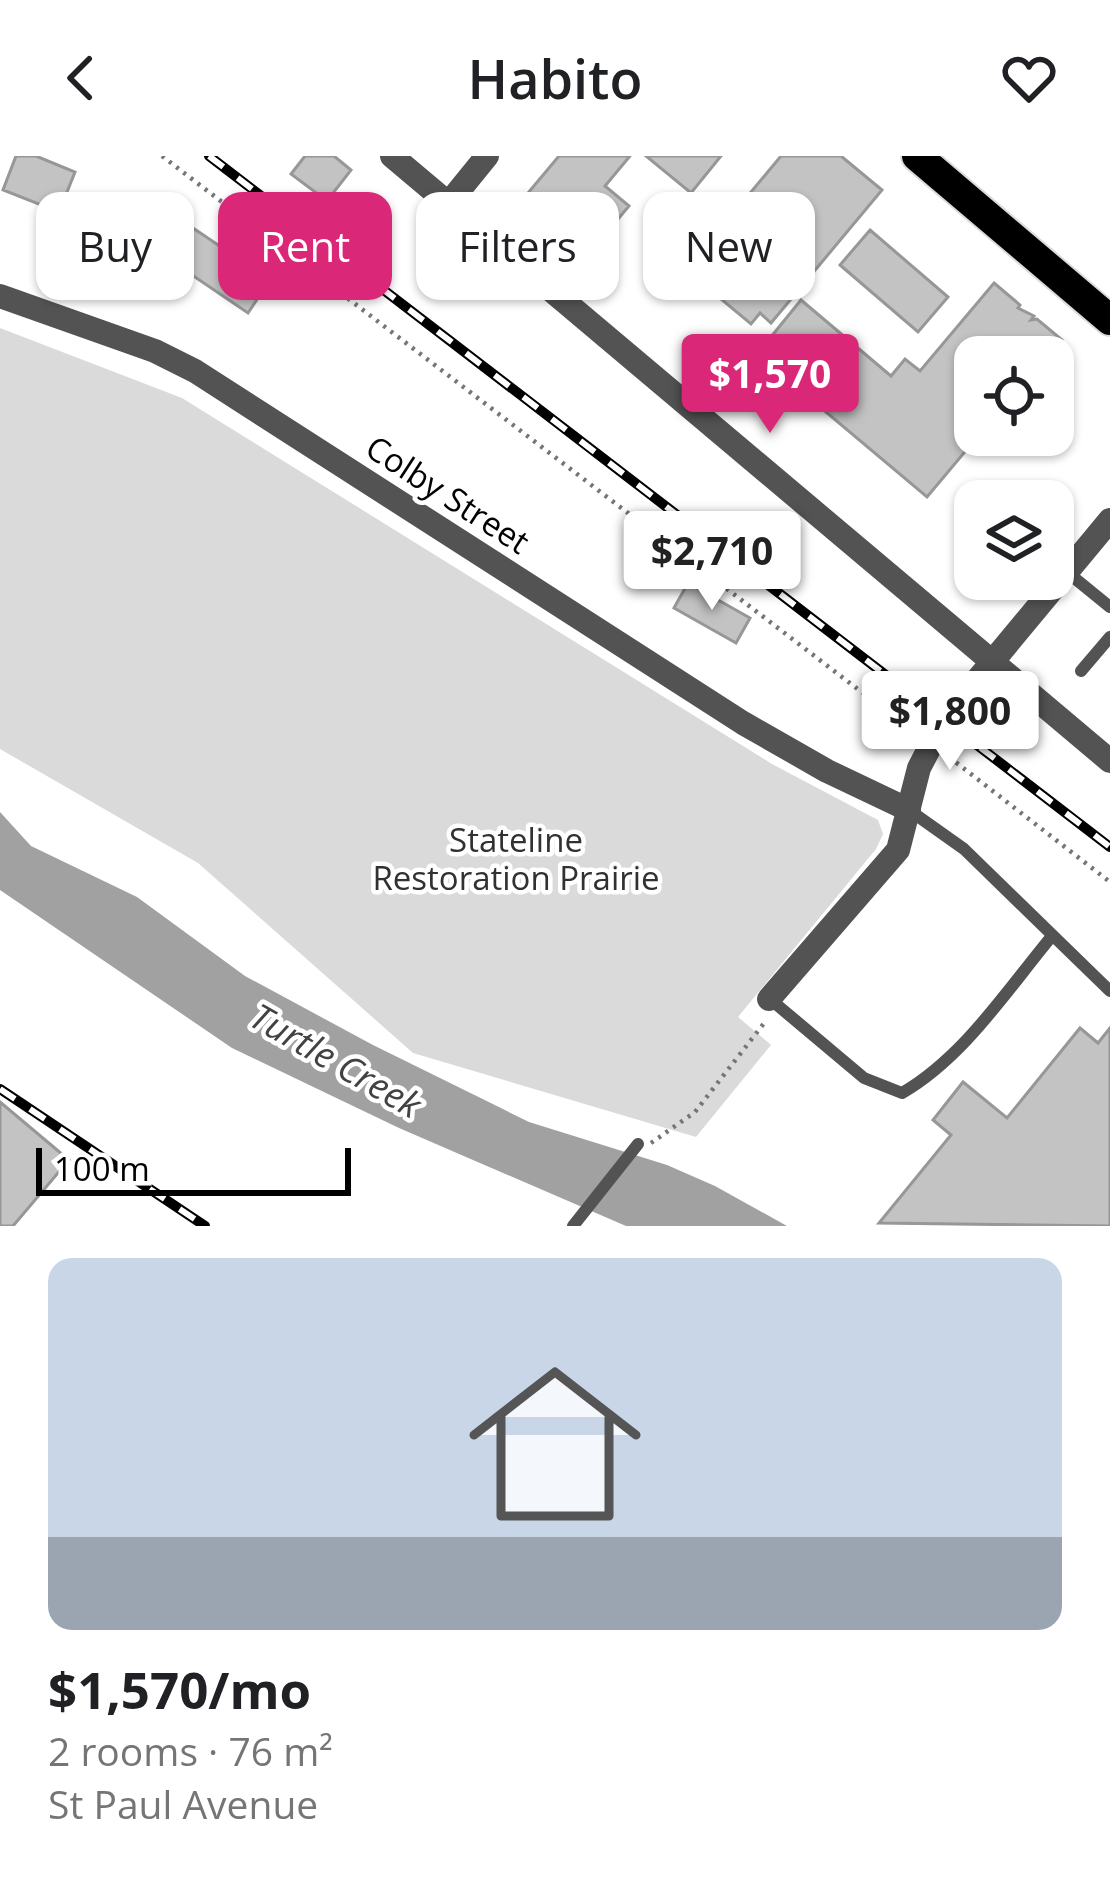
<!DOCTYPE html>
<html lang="en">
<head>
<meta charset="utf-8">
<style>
	body { margin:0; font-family:"Open Sans",sans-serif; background:#f6f6f6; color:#202124; height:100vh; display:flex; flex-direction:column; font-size:45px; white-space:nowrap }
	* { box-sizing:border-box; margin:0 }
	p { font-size:39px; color:#757577 }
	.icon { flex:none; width:66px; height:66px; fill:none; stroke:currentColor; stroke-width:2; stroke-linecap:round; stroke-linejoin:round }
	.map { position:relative; height:1070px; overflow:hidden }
	.details { display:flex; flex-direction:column; background:#fff; flex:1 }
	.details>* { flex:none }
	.top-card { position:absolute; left:36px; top:36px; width:1038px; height:108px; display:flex; gap:24px }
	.controls { position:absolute; left:954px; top:180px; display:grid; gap:24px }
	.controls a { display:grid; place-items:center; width:120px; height:120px; border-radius:24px; background:#fff; box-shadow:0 3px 9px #0004; font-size:60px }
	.scale { position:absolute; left:36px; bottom:30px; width:315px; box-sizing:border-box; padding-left:12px; border:6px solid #000; border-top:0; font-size:33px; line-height:42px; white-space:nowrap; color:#000; -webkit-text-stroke:9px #fff; paint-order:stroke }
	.price { position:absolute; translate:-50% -102px; padding:0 27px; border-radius:12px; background:#fff; color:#222; font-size:39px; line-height:78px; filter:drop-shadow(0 3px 6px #0008) }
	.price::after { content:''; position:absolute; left:50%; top:72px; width:36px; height:27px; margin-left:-18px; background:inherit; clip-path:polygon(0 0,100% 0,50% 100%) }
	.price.selected { background:#db2777; color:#fff }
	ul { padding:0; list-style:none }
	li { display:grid; align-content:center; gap:24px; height:636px; padding:0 48px }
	li span { display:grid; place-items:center; height:372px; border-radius:24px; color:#555 }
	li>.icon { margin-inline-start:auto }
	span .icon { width:216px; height:216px; fill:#fffc; stroke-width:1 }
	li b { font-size:51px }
	.tag { padding:0 42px; border-radius:24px; background:#fff; box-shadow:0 3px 9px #0004; font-size:42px; line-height:108px }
	.tag.selected { background:#db2777; color:#fff }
	header { display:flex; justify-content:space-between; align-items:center; height:156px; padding:0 48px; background:#fff; font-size:54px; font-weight:600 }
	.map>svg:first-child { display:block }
</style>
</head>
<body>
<header><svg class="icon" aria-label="back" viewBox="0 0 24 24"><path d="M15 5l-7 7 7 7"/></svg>Habito<svg class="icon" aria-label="heart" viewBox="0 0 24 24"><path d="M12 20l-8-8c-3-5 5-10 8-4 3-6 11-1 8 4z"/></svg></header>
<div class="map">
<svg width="1110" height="1070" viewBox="0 0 1110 1070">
	<rect width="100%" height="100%" fill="#fff"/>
	<path fill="#dadada" d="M0 172 182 242 772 608 878 664 883 678 876 693 738 861 771 889 696 981 413 897 198 707 0 593Z"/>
	<path fill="#a1a1a1" d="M0 656 31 690 137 741 245 820 373 889 529 966 667 1009 715 1030 787 1070H626L399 972 232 892 0 734Z"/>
	<path fill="#c3c3c3" stroke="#979797" stroke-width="3" d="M16 0H36L75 16 59 56 3 34Z
		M305 0H334L351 14 327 45 291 18Z
		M559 0H630L605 30 629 50 578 111 512 56Z
		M646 0H721L691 37Z
		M781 0H841L882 34 771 167 760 157 751 168 686 114Z
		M150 43 270 124 248 157 161 98 157 103 124 81Z
		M870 74 948 141 918 176 840 109Z
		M994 127 1020 149 1018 152 1034 160 1031 164 1037 163 1062 184 1048 201H975V279H979L927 341 757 198 801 144 891 220 905 203 920 215Z
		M688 427 750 462 736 487 674 452Z
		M1080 872 1098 887 1110 872V1070L879 1067 951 979 933 964 963 926 1007 962Z
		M0 946 69 1004 13 1070H0Z"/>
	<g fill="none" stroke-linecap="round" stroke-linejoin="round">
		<defs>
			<path id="primary" d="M917 0 1110 164"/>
		</defs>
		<use href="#primary" stroke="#dbdbdb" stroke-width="34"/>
		<path stroke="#757575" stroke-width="4.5" stroke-dasharray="3 6" stroke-linecap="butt" d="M162 0 915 577
			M949 601 1110 726
			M651 987 695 956 765 866"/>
		<path stroke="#535353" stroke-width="12" d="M1067 416 1110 451
			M1081 515 1110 481
			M909 654 964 693 1110 835
			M770 843 864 922 902 937C964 901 1007 834 1052 780
			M573 1070 638 988"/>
		<path stroke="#535353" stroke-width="24" d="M392 0 1110 605
			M448 48 487 0
			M0 140 155 195 195 215 743 567 827 615 909 654
			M769 843 898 694 919 612 944 564 1110 364"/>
		<use href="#primary" stroke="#000" stroke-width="30"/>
		<defs>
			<path id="rail" d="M209 0 1110 691
				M0 933 205 1070"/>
		</defs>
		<use href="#rail" stroke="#000" stroke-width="10"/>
		<use href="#rail" stroke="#fff" stroke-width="6" stroke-dasharray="18" stroke-linecap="butt"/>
	</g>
	<g text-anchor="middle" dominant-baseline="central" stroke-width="9" stroke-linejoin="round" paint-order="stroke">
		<g font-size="33" fill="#000" stroke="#fff">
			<text transform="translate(448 338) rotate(33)">Colby Street</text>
		</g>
		<g font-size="33" fill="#313131" stroke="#fff">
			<text x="516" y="683">Stateline<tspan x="516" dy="38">Restoration Prairie</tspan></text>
		</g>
		<g font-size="36" font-style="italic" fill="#424242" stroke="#fff">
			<text transform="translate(336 904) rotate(30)">Turtle Creek</text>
		</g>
	</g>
</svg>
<div class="controls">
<a><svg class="icon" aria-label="locate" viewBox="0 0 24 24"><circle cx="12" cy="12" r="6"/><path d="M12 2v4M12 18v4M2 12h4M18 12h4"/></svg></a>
<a><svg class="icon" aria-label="layers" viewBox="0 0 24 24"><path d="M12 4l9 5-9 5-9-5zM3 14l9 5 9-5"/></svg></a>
</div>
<div class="scale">100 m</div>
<b class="price selected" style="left:770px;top:280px">$1,570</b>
<b class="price" style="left:712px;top:457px">$2,710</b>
<b class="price" style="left:950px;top:617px">$1,800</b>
<div class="top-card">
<a class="tag">Buy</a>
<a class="tag selected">Rent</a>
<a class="tag">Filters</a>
<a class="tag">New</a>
</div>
</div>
<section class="details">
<ul>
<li><span style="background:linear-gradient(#c9d6e8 75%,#9aa5b1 0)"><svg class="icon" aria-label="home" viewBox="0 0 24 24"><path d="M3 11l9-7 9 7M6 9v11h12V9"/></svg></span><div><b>$1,570/mo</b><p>2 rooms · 76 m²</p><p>St Paul Avenue</p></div></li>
</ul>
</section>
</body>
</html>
